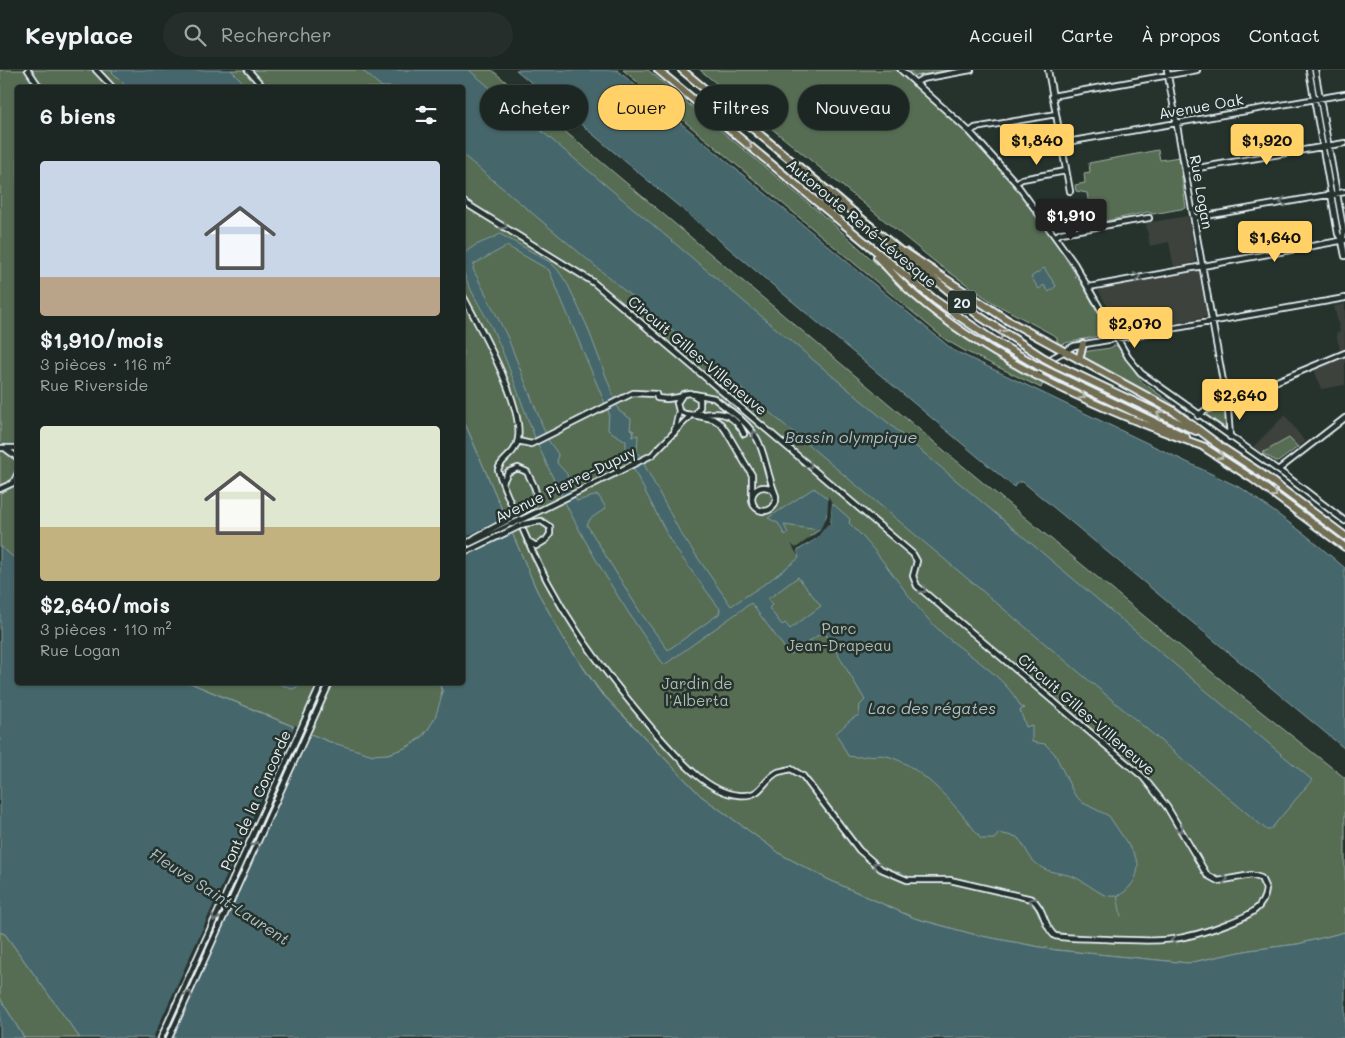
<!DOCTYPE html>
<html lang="fr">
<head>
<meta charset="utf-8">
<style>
	body { margin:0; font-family:Mali,sans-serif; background:#252e2a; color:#f1f3f6; height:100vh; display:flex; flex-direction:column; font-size:19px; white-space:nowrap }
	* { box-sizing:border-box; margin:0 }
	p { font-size:16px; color:#a0a5a5 }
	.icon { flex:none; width:28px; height:28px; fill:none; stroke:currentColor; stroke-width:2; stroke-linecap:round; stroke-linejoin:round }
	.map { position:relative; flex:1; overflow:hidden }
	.panel { position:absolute; left:15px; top:15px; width:450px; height:600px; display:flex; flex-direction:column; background:#1c2622; border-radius:5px; box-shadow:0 1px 4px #0004,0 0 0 1px #3a4340 }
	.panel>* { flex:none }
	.guide { position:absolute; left:480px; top:15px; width:475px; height:45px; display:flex; gap:10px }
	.price { position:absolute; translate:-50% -42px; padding:0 11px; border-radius:5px; background:#ffd166; color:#111; font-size:16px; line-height:32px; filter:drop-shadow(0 1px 2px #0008) }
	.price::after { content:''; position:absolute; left:50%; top:30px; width:15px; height:11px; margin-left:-8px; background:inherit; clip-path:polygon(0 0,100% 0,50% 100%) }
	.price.current { background:#222; color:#fff }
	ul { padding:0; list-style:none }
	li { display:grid; align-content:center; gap:10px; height:265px; padding:0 25px }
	li span { display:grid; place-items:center; height:155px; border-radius:5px; color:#555 }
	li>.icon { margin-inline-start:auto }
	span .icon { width:90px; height:90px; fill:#fffc; stroke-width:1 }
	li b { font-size:21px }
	h2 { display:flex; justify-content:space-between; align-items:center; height:60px; padding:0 25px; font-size:21px }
	.pill { padding:0 18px; border-radius:22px; background:#1c2622; box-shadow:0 1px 4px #0004,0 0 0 1px #3a4340; font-size:18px; line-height:45px }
	.pill.current { background:#ffd166; color:#111 }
	header { display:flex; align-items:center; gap:30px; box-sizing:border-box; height:70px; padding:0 25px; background:#1c2622; border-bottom:1px solid #3a4340 }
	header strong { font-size:24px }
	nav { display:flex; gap:28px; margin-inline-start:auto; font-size:18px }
	.search { width:350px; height:45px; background:#252e2a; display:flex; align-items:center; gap:12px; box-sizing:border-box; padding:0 18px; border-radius:28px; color:#a0a5a5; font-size:19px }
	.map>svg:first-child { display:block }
</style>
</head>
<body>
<header>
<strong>Keyplace</strong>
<div class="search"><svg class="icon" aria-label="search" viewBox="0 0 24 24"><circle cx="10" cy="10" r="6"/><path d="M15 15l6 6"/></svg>Rechercher</div>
<nav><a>Accueil</a><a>Carte</a><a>À propos</a><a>Contact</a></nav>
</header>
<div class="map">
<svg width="1345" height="968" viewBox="0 0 1345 968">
	<rect width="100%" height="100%" fill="#26332d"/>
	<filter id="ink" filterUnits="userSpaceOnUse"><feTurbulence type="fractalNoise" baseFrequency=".02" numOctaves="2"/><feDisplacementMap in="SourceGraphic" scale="10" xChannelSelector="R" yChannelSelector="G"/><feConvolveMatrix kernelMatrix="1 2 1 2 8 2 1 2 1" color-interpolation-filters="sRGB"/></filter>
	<g filter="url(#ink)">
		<path fill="#3d423c" d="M1188 146 1196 192 1174 197 1169 172 1150 176 1146 153Z
			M1199 201 1207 247 1122 263 1097 218Z
			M1345 234V279L1340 280 1336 263 1340 262 1334 236Z
			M1345 288V315L1321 319 1314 299Z
			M1285 345 1305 372 1276 393 1253 377Z"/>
		<path fill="#576d52" stroke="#a0afa5" d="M0 0H110L127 17 18 18 17 491 0 476Z
			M231 0H492L952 387 1225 613 1345 708V862L1298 874 1250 880 1188 893 1056 880 976 865 914 848 827 809 782 785 701 726 600 621 565 571 537 521 463 349 462 18 248 17Z
			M623 0H648L831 152 917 231 1044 311 1041 318 965 281 946 270Z
			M700 0H896L968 64 1002 100 1050 163 1076 205 1075 208 1079 209 1107 259V264L1057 275V267L992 232 939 195Z
			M909 0H950L915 6Z
			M1158 80 1160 90 1179 87 1186 138 1153 144 1148 142 1092 154 1087 123 1076 121 1075 115 1085 113 1084 103 1090 102 1089 93Z
			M1115 275 1119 277 1141 311 1189 346 1087 292 1083 287 1082 282 1110 278Z
			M1223 336 1228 356 1226 358 1207 345 1208 342Z
			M1289 368 1298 377 1278 392 1262 383Z
			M439 612C445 627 439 646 429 658 417 674 394 687 373 685 353 683 320 668 302 660 264 644 227 628 190 613Z
			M0 862 5 864 80 968H24L0 928Z"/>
		<path fill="#44666b" stroke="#869ea3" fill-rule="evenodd" d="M110 0H231L248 17H127Z
			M362 0H469L1312 710 1270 760H1267L463 85 462 18 382 17Z
			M516 0H617L953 280 1243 419 1306 465 1345 498V679L1023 412H1018L1014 417Z
			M500 164 550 192 558 200 568 215 587 256 619 341 631 349 630 359 634 361 632 367 638 365 637 381 680 462 731 536 769 511 799 488 797 481 817 468 827 454H830L832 433 850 449 849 453C885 486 908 533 943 564 970 587 1004 605 1021 637L1025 638 1020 640 1026 657 1032 655V672L1045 674 1055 684 1074 724 1083 733 1109 746 1133 782 1138 793C1138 801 1136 809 1131 815 1111 841 1094 815 1074 807 1062 802 1049 804 1038 795 1028 788 1026 776 1017 767L999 763 994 769H981C961 741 922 695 887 686 874 683 861 689 848 686L836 663C844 657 848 650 859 645L860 635 865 630 824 561 790 585 751 533 664 595C613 523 568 447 534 365 520 330 509 294 493 260 485 243 458 205 463 188 466 175 490 171 500 164ZM507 176 549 200 609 343 608 360 626 371V384L666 462C667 469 711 527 720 539L719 544 668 580 640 542 587 455 590 449 606 438 598 425 577 431 568 415 567 404 557 393 558 384 548 370 507 266 473 199 474 194ZM798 507 821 536 790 559 785 553 782 555 769 538 772 535 768 529Z
			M1044 198 1056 216 1049 222 1044 215 1039 219 1031 207Z
			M463 349 537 521 565 571 599 621 701 726 782 785 827 809 914 848 976 865 1056 880 1188 893 1250 880 1298 874 1345 862V968H80L5 864 0 862V476L17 490 18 612 190 613 327 671 373 685 388 684 408 677 424 666 435 648 443 622 439 613 462 612Z
			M814 418 828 429C829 444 824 460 811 468L810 466 819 460 784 455 788 463 785 465 778 453 768 448Z
			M278 613H308L292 619Z
			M0 928 24 968H0Z"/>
		<path fill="#26332d" d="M828 426 832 433 830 454 827 455 817 468 797 480 798 486 791 474 796 478 819 461 827 446Z
			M508 446 515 462 463 488V468Z
			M295 655 312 662 173 968H153Z"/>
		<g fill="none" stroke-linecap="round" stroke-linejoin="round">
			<path stroke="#869ea3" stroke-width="1" d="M1117 825 1121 846"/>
			<defs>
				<path id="minor" d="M28 0 40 18
					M96 0 113 18
					M248 0 264 18
					M901 0 970 62 1016 113 1074 193 1128 287 1141 303 1285 405 1345 451
					M1048 0 1070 121
					M1167 0 1228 339 1230 367
					M1309 0 1338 164 1342 171
					M1315 0 1344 163 1342 171 1345 186
					M915 13 922 9 971 0
					M1052 26 1197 0
					M970 62 975 58 1056 44
					M1061 73 1345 24
					M1186 100 1345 73
					M1016 113 1022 109 1066 101
					M462 131 593 212 913 484 917 491 913 506 917 516 1143 707 1167 737 1207 805 1218 811 1251 805 1261 808 1266 819C1264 840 1247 846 1229 853 1180 873 1157 872 1105 869 1089 868 1071 869 1055 866 1043 856 1045 839 1032 829L950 810H907L881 799 859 780 803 706 791 699 778 702C761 711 763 728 738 725 705 722 676 685 655 662 597 594 554 536 520 453 512 436 503 418 498 400 500 389 516 385 518 369 524 335 479 256 462 224
					M1194 148 1345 122
					M1056 166 1061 163 1149 148
					M1089 217 1345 170
					M1038 306 1052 288 1074 276 1345 228
					M694 324 714 328 733 343
					M731 341C769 370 760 386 776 426
					M696 343 700 337V329L690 323 683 324 677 333 679 341C697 353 721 330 740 357
					M693 345 713 349 721 354 726 361 752 405V429
					M1198 346 1204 341 1345 283
					M739 354 744 364
					M674 363 679 341
					M518 371 531 374 633 323 656 324 657 328 667 329 680 327
					M0 378H18
					M6 379 18 388
					M1278 400 1345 348
					M503 412 508 402 518 398 527 402 534 416
					M752 429a12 12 0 1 1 24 0a12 12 0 1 1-24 0Z
					M0 419 13 413 18 403
					M529 446 652 385 690 346
					M528 471 536 476 546 470 550 464V457
					M471 474 512 454
					M462 477 476 467 510 449
					M161 968 322 612
					M169 968 330 612"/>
				<path id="highway" d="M658 0 935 230 993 270 1038 296
					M682 0 979 246 1044 288
					M905 182 1007 250 1172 340 1219 375
					M877 187C890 200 902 215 917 227 996 295 1107 342 1205 377
					M1079 290 1083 274
					M1057 295 1196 361
					M1050 302 1186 367
					M1215 373 1258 401 1345 466
					M1202 376 1253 409 1345 477"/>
			</defs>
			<use href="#minor" stroke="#e8f1f8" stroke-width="8"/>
			<use href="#highway" stroke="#e8f1f8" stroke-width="10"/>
			<use href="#minor" stroke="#26332d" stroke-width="4.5"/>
			<use href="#highway" stroke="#726e52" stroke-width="6"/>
			<defs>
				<path id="minor-bridge" d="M510 449C524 441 542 435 534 416
					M512 454 529 446
					M462 484 524 454 541 451 550 457"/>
				<path id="highway-bridge" d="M1044 288 1057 295
					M1038 296 1050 302"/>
			</defs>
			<use href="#minor-bridge" stroke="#e8f1f8" stroke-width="8" stroke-linecap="butt"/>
			<use href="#highway-bridge" stroke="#e8f1f8" stroke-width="10" stroke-linecap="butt"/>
			<use href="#minor-bridge" stroke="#26332d" stroke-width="4.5"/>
			<use href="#highway-bridge" stroke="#726e52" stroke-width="6"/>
		</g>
		<defs><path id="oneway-chevron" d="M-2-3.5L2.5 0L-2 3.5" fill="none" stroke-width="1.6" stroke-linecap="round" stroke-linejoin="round" transform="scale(1.25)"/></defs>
		<g stroke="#b9bdb6">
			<use href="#oneway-chevron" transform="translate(749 76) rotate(40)"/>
			<use href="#oneway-chevron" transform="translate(1002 263) rotate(-146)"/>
			<use href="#oneway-chevron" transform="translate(1082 326) rotate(25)"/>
			<use href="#oneway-chevron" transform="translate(1160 344) rotate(-154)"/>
			<use href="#oneway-chevron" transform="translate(1220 386) rotate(32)"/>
			<use href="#oneway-chevron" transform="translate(1274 424) rotate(37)"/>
		</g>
		<g stroke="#6a7674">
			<use href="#oneway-chevron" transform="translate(1283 132) rotate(170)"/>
			<use href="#oneway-chevron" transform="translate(504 156) rotate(32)"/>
			<use href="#oneway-chevron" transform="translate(1137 207) rotate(-10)"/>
			<use href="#oneway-chevron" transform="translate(755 364) rotate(-125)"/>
			<use href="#oneway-chevron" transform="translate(809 395) rotate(40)"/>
			<use href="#oneway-chevron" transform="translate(923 520) rotate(41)"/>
			<use href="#oneway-chevron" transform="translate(1180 759) rotate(60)"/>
			<use href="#oneway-chevron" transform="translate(256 775) rotate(-66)"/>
			<use href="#oneway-chevron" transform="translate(876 795) rotate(-144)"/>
			<use href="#oneway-chevron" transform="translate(1225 809) rotate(-7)"/>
			<use href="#oneway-chevron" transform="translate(1032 831) rotate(-150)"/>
			<use href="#oneway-chevron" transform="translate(215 848) rotate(114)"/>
			<use href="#oneway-chevron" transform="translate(1174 870) rotate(173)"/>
			<use href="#oneway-chevron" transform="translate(189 924) rotate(-66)"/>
		</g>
	</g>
	<g text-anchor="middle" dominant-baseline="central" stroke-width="5" stroke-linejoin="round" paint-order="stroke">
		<rect fill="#26332d" stroke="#aeb8bb" stroke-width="1" x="948" y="220.5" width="28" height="23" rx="4"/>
		<g font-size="14" font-weight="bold" fill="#e8f1f8">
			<text x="962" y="232">20</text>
		</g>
		<g font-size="15" fill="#e8f1f8" stroke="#26332d">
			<text transform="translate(1201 36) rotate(-10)">Avenue Oak</text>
			<text transform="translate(1202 122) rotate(80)">Rue Logan</text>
			<text transform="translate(862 153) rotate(40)">Autoroute René-Lévesque</text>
			<text transform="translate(698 285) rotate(40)">Circuit Gilles-Villeneuve</text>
			<text transform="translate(565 414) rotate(-26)">Avenue Pierre-Dupuy</text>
			<text transform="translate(1087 644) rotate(41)">Circuit Gilles-Villeneuve</text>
			<text transform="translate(255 730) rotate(-66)">Pont de la Concorde</text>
		</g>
		<g font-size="15" fill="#aebcb6" stroke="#26332d">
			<text x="839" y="558">Parc<tspan x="839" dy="17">Jean-Drapeau</tspan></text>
			<text x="697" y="613">Jardin de<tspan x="697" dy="17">l'Alberta</tspan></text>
		</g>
		<g font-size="16" font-style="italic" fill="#afc0c7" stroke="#26332d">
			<text x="851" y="366">Bassin olympique</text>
			<text x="932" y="637">Lac des régates</text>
			<text transform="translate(220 826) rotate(33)">Fleuve Saint-Laurent</text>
		</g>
	</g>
</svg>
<b class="price" style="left:1037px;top:96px">$1,840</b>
<b class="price" style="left:1267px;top:96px">$1,920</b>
<b class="price current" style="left:1071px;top:171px">$1,910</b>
<b class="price" style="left:1275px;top:193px">$1,640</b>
<b class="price" style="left:1135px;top:279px">$2,070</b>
<b class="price" style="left:1240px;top:351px">$2,640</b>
<div class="guide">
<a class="pill">Acheter</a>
<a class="pill current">Louer</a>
<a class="pill">Filtres</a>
<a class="pill">Nouveau</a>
</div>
<section class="panel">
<h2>6 biens<svg class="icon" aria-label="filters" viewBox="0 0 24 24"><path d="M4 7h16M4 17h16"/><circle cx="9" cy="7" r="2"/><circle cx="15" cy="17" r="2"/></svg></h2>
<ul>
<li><span style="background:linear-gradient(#c9d6e8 75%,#b9a48a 0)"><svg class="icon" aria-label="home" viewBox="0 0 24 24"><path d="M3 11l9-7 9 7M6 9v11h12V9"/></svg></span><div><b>$1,910/mois</b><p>3 pièces · 116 m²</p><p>Rue Riverside</p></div></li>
<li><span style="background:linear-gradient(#dfe7d0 65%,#c2b280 0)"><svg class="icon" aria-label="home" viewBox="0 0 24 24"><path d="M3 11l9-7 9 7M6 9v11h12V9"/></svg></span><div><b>$2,640/mois</b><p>3 pièces · 110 m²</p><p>Rue Logan</p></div></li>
</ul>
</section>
</div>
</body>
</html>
